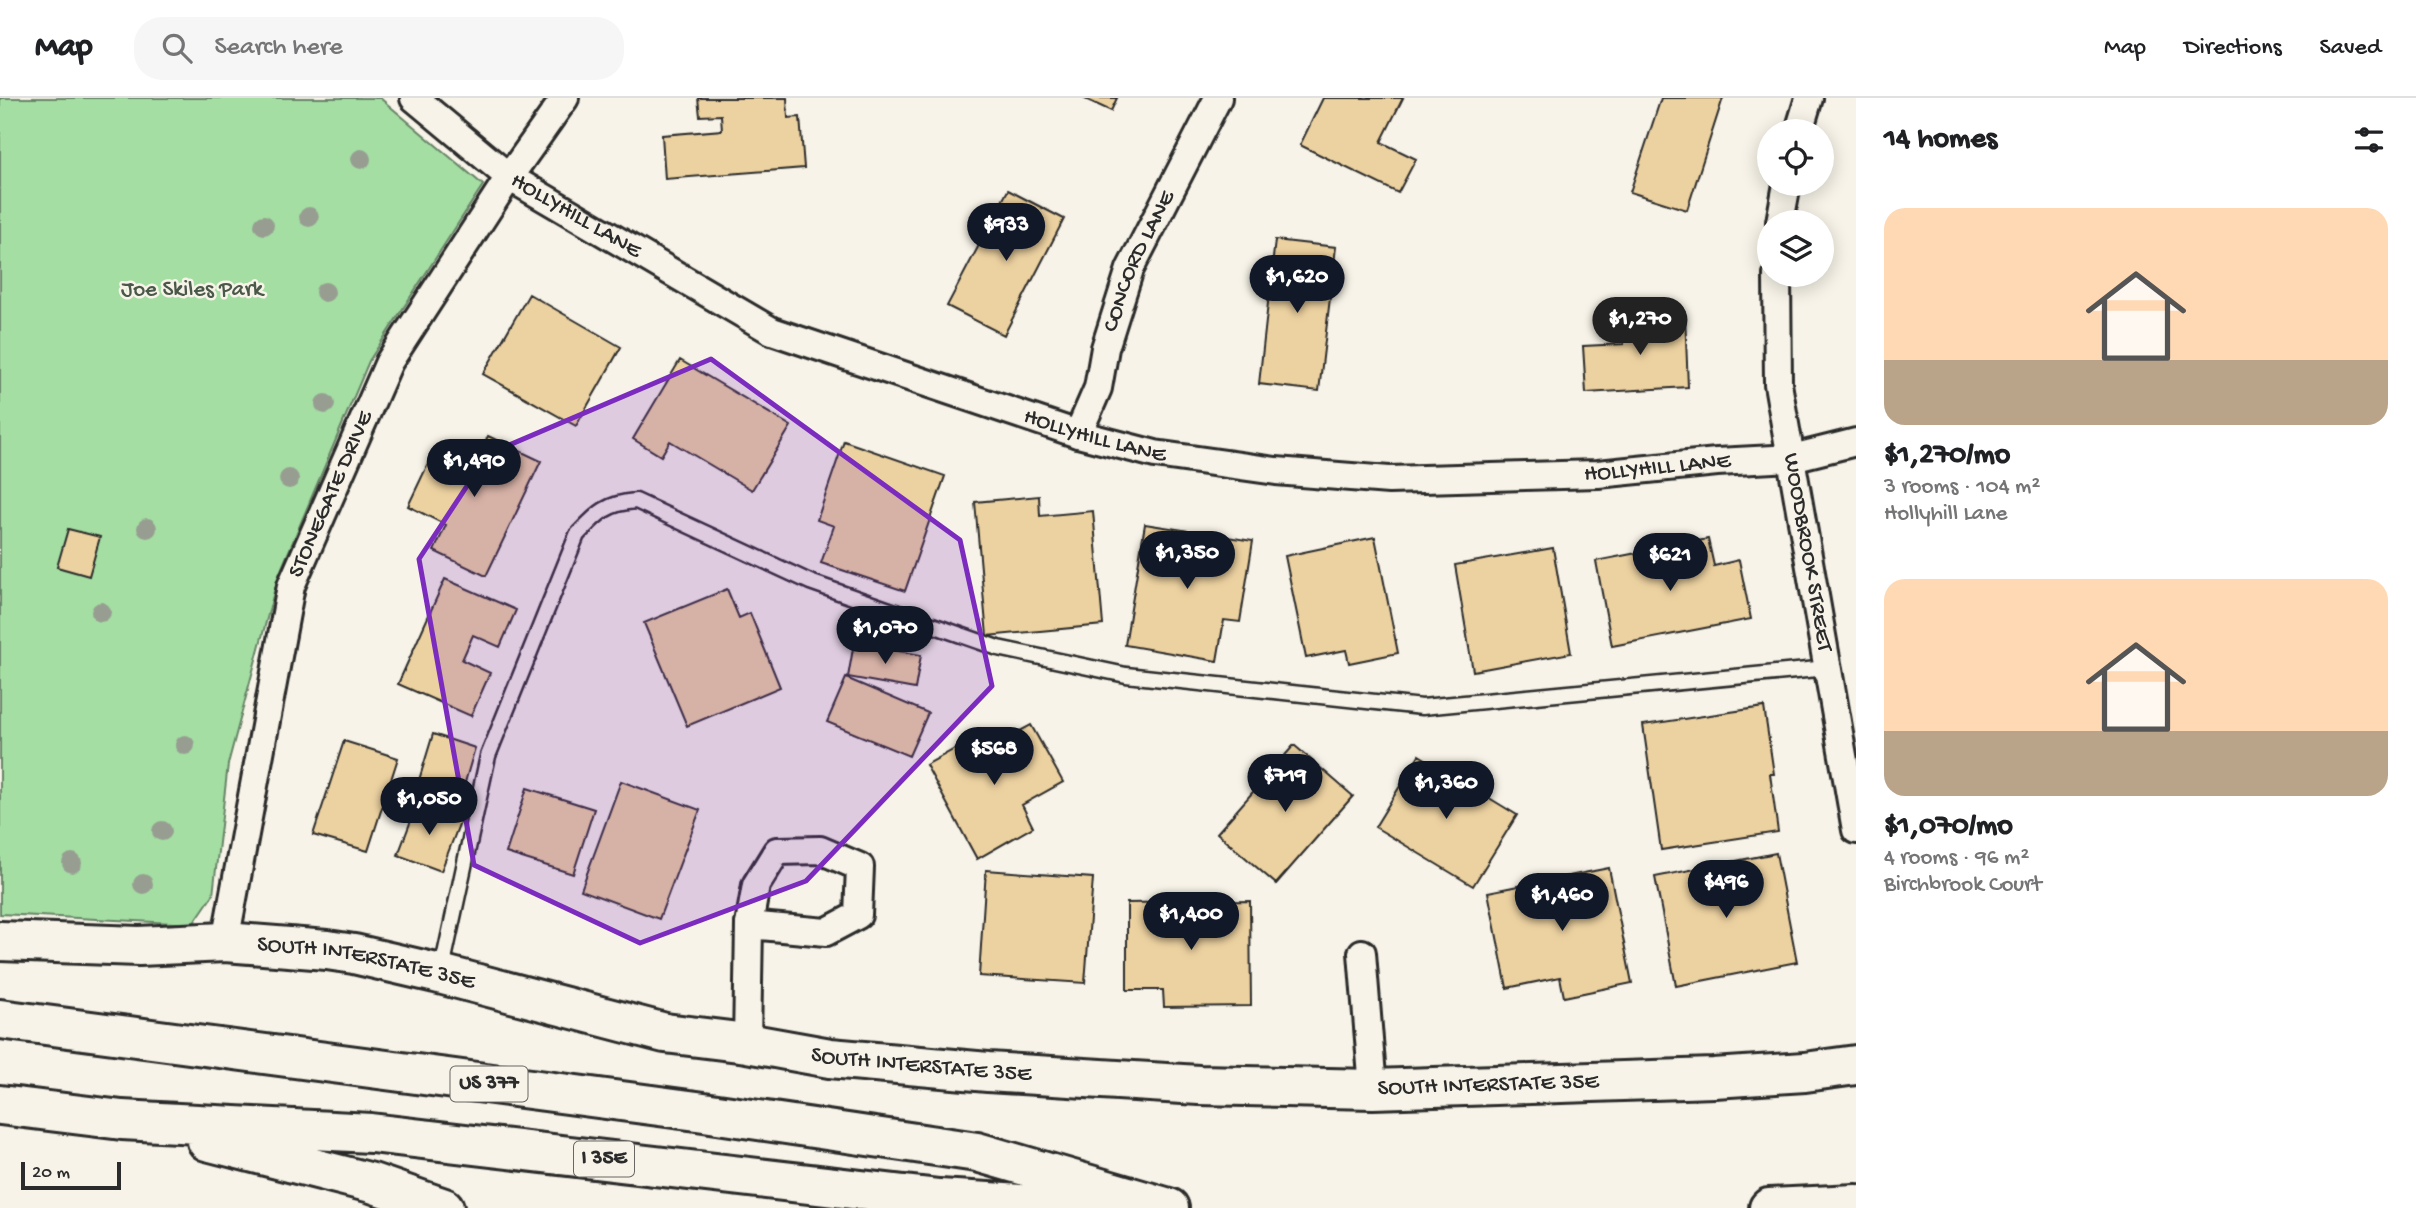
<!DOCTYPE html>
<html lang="en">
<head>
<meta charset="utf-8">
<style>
	body { margin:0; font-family:"Gochi Hand",sans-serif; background:#f6f6f6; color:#202124; height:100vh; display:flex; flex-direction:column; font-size:26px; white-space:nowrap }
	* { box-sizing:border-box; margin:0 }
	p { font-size:23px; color:#757577 }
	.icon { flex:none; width:38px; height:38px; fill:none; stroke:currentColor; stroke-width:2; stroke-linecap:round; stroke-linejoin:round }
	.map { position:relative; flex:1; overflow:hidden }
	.sheet { display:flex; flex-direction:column; background:#fff; width:560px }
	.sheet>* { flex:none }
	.buttons { position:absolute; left:1757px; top:21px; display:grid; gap:14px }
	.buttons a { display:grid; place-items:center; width:77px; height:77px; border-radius:50%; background:#fff; box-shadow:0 4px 18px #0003; font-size:35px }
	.scale { position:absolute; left:21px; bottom:18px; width:100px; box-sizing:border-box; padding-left:7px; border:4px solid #2b2b2b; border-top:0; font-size:19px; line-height:24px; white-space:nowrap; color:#2b2b2b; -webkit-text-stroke:5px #f7f3e8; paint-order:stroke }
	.price { position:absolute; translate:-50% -60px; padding:0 16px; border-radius:24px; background:#111827; color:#fff; font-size:23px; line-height:46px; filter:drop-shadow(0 2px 4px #0008) }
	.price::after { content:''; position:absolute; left:50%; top:42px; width:21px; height:16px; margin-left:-10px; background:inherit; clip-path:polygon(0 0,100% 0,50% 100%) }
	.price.current { background:#222; color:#fff }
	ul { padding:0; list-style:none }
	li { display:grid; align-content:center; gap:14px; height:371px; padding:0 28px }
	li span { display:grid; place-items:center; height:217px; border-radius:21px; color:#555 }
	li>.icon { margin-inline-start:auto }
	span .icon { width:126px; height:126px; fill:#fffc; stroke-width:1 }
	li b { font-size:30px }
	h2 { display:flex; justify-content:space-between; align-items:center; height:84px; padding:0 28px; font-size:30px }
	header { display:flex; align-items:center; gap:42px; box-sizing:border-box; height:98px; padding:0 35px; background:#fff; border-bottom:2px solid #e0e0e0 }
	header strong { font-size:33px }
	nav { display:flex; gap:38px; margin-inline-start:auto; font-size:24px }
	.search { width:490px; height:63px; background:#f6f6f6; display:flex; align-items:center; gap:18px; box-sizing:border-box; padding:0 24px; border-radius:28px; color:#757577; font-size:26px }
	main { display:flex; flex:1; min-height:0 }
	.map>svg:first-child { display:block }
</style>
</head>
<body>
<header>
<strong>Map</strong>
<div class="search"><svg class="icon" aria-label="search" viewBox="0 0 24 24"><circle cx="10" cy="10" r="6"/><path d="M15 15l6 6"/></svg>Search here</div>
<nav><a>Map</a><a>Directions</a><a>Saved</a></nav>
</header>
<main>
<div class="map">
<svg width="1856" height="1110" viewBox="0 0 1856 1110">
	<rect width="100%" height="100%" fill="#f7f3e8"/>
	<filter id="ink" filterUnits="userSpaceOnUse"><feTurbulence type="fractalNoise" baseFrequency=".0143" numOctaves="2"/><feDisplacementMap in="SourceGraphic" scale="14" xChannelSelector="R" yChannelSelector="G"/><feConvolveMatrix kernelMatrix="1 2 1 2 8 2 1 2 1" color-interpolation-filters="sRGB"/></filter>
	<g filter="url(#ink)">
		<path fill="#a4dea3" stroke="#688467" stroke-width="2" d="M0 0H380L483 87 369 263 278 479 228 666 213 797 193 826 0 816Z"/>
		<path fill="#edd2a1" stroke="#2b2b2b" stroke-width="2" d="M698 0H787L788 20 800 19 804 70 665 81 662 37 722 32 721 17 700 18Z
			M1083 0H1117L1111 13Z
			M1323 0H1403L1381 44 1416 61 1398 95 1300 47Z
			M1661 0H1723L1687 112 1630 94Z
			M1008 92 1064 121 1004 237 947 208Z
			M1275 142 1336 149 1319 293 1259 286Z
			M529 196 621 249 576 328 483 276Z
			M1685 217 1688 289 1586 295 1583 248 1624 246 1623 220Z
			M680 262 791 328 752 392 670 343 661 358 633 341Z
			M488 338 541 363 486 478 434 453 446 427 408 408 437 347 480 354Z
			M844 343 945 378 905 493 821 465 834 428 817 422Z
			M1039 398 1040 418 1093 413 1103 527 987 538 975 404Z
			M1145 426 1253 443 1240 524 1224 522 1217 563 1125 547Z
			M68 431 100 439 89 478 57 469Z
			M1375 439 1398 555 1349 565 1346 552 1306 560 1285 458Z
			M1708 441 1714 468 1739 462 1751 521 1612 548 1596 463Z
			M1553 450 1571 555 1473 573 1455 467Z
			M445 481 516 512 500 549 473 537 462 562 490 575 471 618 398 586Z
			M727 491 739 520 750 515 780 589 687 628 644 525Z
			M854 545 921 557 915 591 848 579Z
			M846 580 928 615 909 658 827 624Z
			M1764 609 1774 676H1770L1778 734 1661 752 1643 627Z
			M1031 627 1063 684 1022 707 1033 729 977 761 926 667 980 637 988 650Z
			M433 636 475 650 459 705 416 692Z
			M344 643 398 660 368 753 313 737Z
			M1294 647 1353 698 1276 786 1217 735Z
			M1419 657 1517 717 1473 788 1375 729Z
			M621 683 700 712 659 821 581 792Z
			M527 690 594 711 573 776 506 755Z
			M418 704 461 721 441 773 398 757Z
			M1776 755 1797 864 1676 888 1655 779Z
			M1609 770 1632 885 1564 899 1560 879 1507 890 1488 794Z
			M986 772 1093 780 1085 885 979 878Z
			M1250 803 1251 908 1164 909 1163 892H1127V805Z"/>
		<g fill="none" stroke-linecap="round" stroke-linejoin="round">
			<defs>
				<path id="service" d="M441 875 488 658 577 437C597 416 606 405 636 403L810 484 998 550 1126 577 1422 609 1828 570"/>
				<g id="minor">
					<path id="s1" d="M414 0 509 79 772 233 1078 336 1155 356 1276 373 1389 382 1598 376 1717 364 1792 360 1856 344"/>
					<path d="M1799 33 1809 0"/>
					<path d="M1780 124 1787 86"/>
					<path id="s2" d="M1777 177 1778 286 1856 732"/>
					<path id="s3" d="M1078 336 1098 290 1105 250 1130 171 1218 0"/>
					<path d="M820 752 860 769 858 817 826 834 749 827 756 787 777 753Z"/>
					<path id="s4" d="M225 844 291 488 389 264 509 79 565 0"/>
					<path d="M1362 855 1373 991"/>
					<path d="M747 945 749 827"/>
				</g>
				<g id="secondary">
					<path id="s5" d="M0 843 139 848 225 844 327 852 354 856 436 875 665 935 747 945 830 960 988 974 1199 987 1373 991 1714 980 1805 974 1856 967"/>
				</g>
				<path id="motorway" d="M0 921 697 1013 977 1054 1169 1110
					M0 1007 122 1022 371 1035 939 1101 1086 1110
					M207 1043 372 1085 444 1110
					M1769 1110 1856 1106"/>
			</defs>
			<use href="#service" stroke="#2b2b2b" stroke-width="19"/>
			<use href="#minor" stroke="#2b2b2b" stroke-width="32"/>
			<use href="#secondary" stroke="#2b2b2b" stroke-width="44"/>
			<use href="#motorway" stroke="#2b2b2b" stroke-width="44"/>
			<use href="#service" stroke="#f7f3e8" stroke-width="14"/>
			<use href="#minor" stroke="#f7f3e8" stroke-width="26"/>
			<use href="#secondary" stroke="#f7f3e8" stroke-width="38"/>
			<use href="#motorway" stroke="#f7f3e8" stroke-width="38"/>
		</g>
		<g fill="#979e91">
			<circle cx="361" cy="61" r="10"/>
			<circle cx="309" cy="119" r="10"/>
			<circle cx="264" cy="127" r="10"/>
			<circle cx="325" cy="194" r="10"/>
			<circle cx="325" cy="306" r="10"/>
			<circle cx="289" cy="381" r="10"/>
			<circle cx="147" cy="430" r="10"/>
			<circle cx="101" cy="514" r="10"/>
			<circle cx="185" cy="647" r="10"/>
			<circle cx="162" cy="733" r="10"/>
			<circle cx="72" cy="765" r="10"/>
			<circle cx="143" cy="786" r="10"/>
		</g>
	</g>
	<path fill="#7b2cbf" fill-opacity="0.2" stroke="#7b2cbf" stroke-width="5" stroke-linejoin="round" d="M711 261 960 442 992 588 806 783 640 845 474 767 419 461 488 356Z"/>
	<g text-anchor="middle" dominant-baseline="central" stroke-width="5" stroke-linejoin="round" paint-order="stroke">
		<g fill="#f7f3e8" stroke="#686764" stroke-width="2">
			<rect x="450.5" y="968.5" width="77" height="35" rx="5"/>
			<rect x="574" y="1043.5" width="60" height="35" rx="5"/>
		</g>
		<g font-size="21" font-weight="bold" fill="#2b2b2b">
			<text x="489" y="986">US 377</text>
			<text x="604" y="1061">I 35E</text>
		</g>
		<g font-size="23" fill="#2b2b2b" stroke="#f7f3e8">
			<text stroke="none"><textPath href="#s1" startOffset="201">HOLLYHILL LANE</textPath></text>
			<text stroke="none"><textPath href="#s3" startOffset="184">CONCORD LANE</textPath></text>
			<text stroke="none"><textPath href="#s1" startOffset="768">HOLLYHILL LANE</textPath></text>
			<text stroke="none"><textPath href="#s1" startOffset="1335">HOLLYHILL LANE</textPath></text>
			<text stroke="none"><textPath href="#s4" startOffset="462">STONEGATE DRIVE</textPath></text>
			<text stroke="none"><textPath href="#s2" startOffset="280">WOODBROOK STREET</textPath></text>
			<text stroke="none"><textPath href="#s5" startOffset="368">SOUTH INTERSTATE 35E</textPath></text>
			<text stroke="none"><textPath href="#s5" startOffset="934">SOUTH INTERSTATE 35E</textPath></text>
			<text stroke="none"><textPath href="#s5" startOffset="1502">SOUTH INTERSTATE 35E</textPath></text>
		</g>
		<g font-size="23" fill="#495849" stroke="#f7f3e8">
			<text x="192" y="192">Joe Skiles Park</text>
		</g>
	</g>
</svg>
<div class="buttons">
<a><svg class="icon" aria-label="locate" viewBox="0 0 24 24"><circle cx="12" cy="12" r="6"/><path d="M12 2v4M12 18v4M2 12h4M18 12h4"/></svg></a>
<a><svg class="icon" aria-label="layers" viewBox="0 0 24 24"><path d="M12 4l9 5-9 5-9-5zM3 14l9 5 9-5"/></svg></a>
</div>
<div class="scale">20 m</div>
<b class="price" style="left:1006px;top:165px">$933</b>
<b class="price" style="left:1297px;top:217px">$1,620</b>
<b class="price current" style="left:1640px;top:259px">$1,270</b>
<b class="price" style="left:474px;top:401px">$1,490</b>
<b class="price" style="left:1187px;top:493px">$1,350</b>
<b class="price" style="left:1670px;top:495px">$621</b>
<b class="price" style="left:885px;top:568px">$1,070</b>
<b class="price" style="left:994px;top:689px">$568</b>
<b class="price" style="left:1285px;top:716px">$719</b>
<b class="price" style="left:1446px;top:723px">$1,360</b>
<b class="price" style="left:429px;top:739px">$1,050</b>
<b class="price" style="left:1726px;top:822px">$496</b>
<b class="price" style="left:1562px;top:835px">$1,460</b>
<b class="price" style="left:1191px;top:854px">$1,400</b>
</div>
<section class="sheet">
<h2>14 homes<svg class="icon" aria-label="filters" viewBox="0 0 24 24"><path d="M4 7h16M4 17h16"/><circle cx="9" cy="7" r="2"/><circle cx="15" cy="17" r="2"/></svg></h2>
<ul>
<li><span style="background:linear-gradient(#ffd9b3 70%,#b9a48a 0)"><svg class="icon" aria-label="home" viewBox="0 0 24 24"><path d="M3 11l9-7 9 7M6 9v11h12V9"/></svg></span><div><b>$1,270/mo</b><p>3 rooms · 104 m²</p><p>Hollyhill Lane</p></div></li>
<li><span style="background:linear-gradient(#ffd9b3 70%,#b9a48a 0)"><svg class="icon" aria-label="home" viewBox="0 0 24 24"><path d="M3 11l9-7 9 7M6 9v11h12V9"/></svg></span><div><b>$1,070/mo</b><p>4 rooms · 96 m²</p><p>Birchbrook Court</p></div></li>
</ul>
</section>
</main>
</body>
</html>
